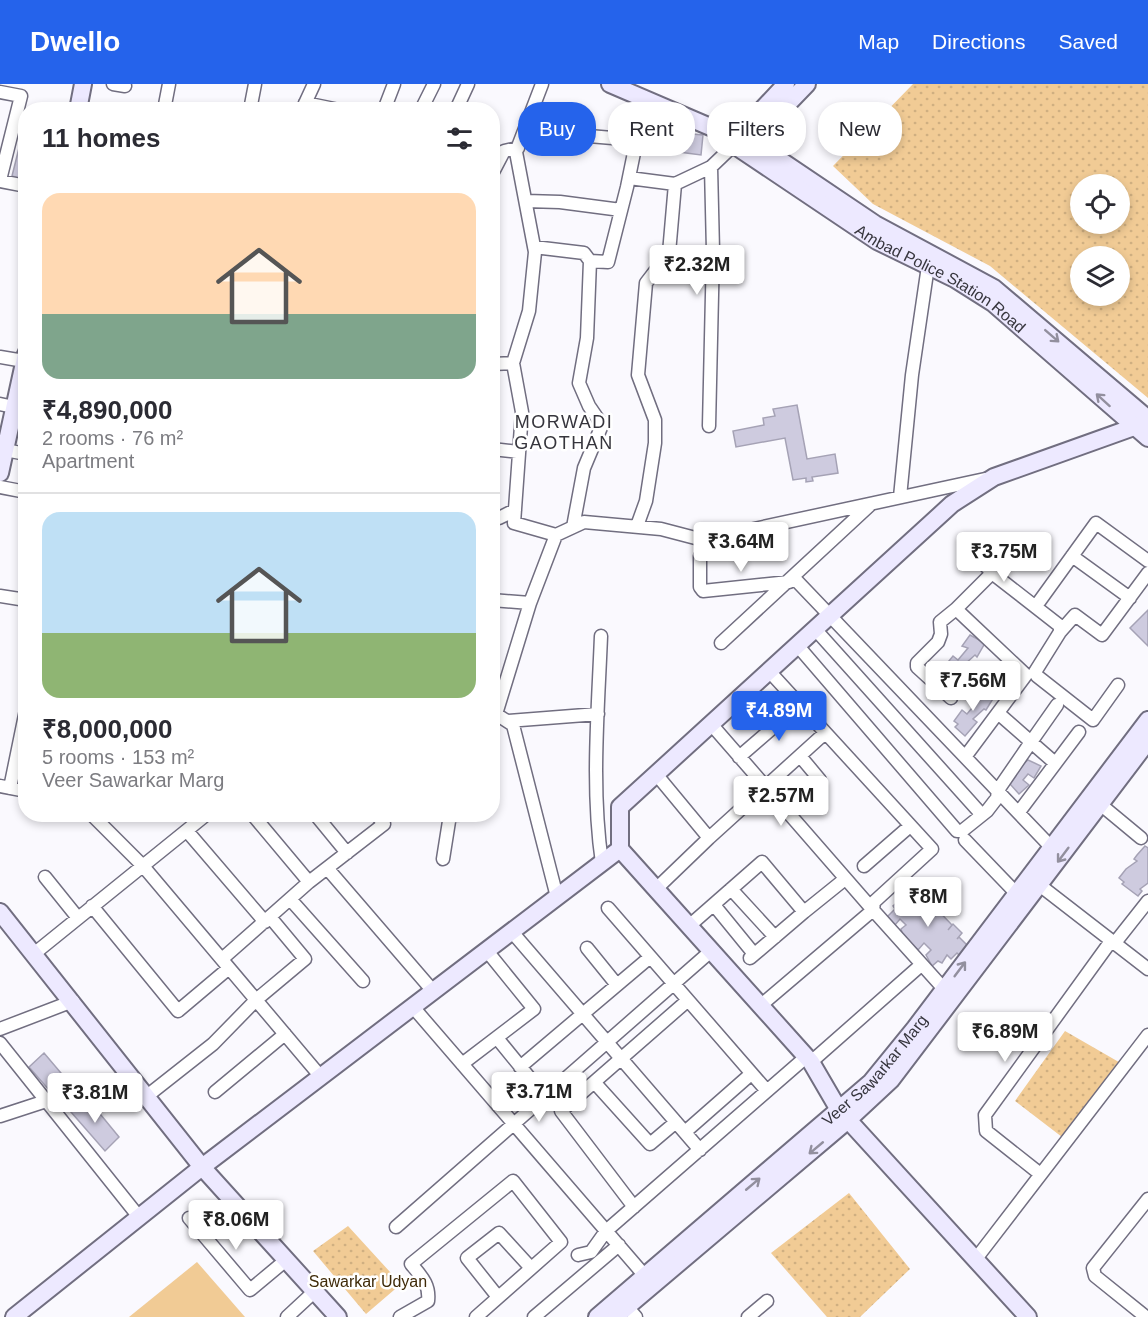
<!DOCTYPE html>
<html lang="en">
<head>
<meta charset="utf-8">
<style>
	body { margin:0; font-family:Arial,sans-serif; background:#f7f7f7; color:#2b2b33; height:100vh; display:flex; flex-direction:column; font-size:22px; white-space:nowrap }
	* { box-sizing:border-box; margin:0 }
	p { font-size:20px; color:#7c7c81 }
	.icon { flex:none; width:33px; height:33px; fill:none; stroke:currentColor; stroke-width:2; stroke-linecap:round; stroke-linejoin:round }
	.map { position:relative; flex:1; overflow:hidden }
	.panel { position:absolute; left:18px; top:18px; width:482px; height:720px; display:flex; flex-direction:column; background:#fff; border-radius:24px; box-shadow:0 3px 9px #0003 }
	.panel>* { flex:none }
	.hud { position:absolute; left:518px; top:18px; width:540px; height:54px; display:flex; gap:12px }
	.buttons { position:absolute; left:1070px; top:90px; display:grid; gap:12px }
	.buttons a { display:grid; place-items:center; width:60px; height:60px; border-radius:50%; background:#fff; box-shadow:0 3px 9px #0003; font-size:30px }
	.price { position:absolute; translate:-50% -51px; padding:0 14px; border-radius:6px; background:#fff; color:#222; font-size:20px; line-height:39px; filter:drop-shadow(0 2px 3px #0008) }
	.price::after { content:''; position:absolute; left:50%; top:36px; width:18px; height:14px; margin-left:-9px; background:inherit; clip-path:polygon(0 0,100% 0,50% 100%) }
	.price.on { background:#2563eb; color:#fff }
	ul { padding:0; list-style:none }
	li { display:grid; align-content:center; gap:12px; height:318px; padding:0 24px }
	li+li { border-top:2px solid #e1e1e2 }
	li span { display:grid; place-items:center; height:186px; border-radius:18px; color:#555 }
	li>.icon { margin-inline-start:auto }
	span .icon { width:108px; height:108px; fill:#fffc; stroke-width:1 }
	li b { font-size:26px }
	h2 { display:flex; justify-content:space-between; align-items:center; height:72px; padding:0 24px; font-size:26px }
	.tag { padding:0 21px; border-radius:24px; background:#fff; box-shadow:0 3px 9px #0003; font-size:21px; line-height:54px }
	.tag.on { background:#2563eb; color:#fff }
	header { display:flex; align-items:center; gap:36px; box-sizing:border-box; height:84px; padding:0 30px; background:#2563eb; color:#fff }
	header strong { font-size:28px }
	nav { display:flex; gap:33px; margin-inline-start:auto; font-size:21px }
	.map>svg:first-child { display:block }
</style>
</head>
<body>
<header>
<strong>Dwello</strong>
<nav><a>Map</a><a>Directions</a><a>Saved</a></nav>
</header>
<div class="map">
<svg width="1148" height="1233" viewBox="0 0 1148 1233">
	<defs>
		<pattern id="grass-dots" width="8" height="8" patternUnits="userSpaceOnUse" patternTransform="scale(1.5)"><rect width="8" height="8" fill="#f1cb95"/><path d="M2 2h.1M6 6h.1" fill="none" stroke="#cfaf81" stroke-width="1.8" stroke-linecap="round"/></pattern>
	</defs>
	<rect width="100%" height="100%" fill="#faf9fe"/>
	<path fill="url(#grass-dots)" fill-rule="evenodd" d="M913 0H1148V314L990 182 873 120 833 82ZM1119 100V140H1080V100ZM1119 172V212H1080V172Z
		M1065 947 1124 981 1062 1053 1015 1017Z
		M849 1109 910 1185 860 1233H827L771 1169Z
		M348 1142 401 1200 366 1230 313 1167Z"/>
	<path fill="#f1cb95" d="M197 1178 245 1233H129Z"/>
	<path fill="#cecbdf" stroke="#a5a2b5" stroke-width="1.5" d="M26 36V96L12 92Z
		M682 49 703 51 701 71 679 68Z
		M797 321 807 375 835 370 838 389 812 393 813 397 806 398V394L793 396 785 354 736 363 733 347 764 341 763 334 775 332 773 325Z
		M1148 526V562L1130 544Z
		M970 551 985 559 977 573 975 571 964 581 967 584 956 598 946 590 949 586 944 583 953 572 958 576 968 564 962 562Z
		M979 604 994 613 986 626 984 625 973 635 977 638 965 652 955 643 958 640 954 637 962 626 967 630 977 618 971 615Z
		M1028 676 1041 682 1034 694 1028 690 1023 696 1029 701 1019 710 1010 700 1018 684Z
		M1145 762 1148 764V799L1140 805 1142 807 1138 812 1122 800 1124 798 1119 794 1126 785 1137 777 1134 775 1137 771Z
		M913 808 917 812 922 808 929 815 924 820 929 817 952 841 948 846 953 840 962 849 957 855 959 853 968 862 959 871 957 869 951 875 947 871 942 879 938 877 932 882 926 871 931 866 924 859 918 866 903 852 901 845 906 841 900 835 895 841 887 833 895 825 893 822 899 817 901 820 905 817 903 815Z
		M44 969 77 1008 63 1022 29 983Z
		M87 1014 119 1053 105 1067 71 1028Z"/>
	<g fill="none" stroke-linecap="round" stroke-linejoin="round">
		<defs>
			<path id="street" d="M113 0 125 2
				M542 0 516 68 535 168 529 227 513 279 522 328 514 439 556 451
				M0 8 21 12 0 96
				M305 19 339 26
				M164 26 169 0
				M250 26 255 0
				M302 26 314 0
				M384 26 394 0
				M421 26 434 0
				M456 26 468 0
				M522 52 577 51 636 56
				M492 90 504 67 518 64
				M629 94 675 100
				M0 97 26 102
				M526 117 560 118 621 126
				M534 163 584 169 590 177
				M0 273 24 277
				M492 280 513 279
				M0 320 14 323
				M709 342 713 167 711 83
				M492 365 519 368
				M5 366 26 370
				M0 403 26 408
				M900 413 912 291 928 182
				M492 433 499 434 515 426
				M637 442 646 417 655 359V336L638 291 646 199 669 169 675 100 711 83 734 61
				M573 443 584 384 602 341 589 322 579 299 587 254 590 177 608 178 627 103 645 15
				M700 472V503L703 507 789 498
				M1072 472 1130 514
				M992 489 1060 542V548L1035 588 1037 592 1093 636 1118 601
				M794 494 1052 764
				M0 512 26 516
				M492 516 530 519
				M1036 522 1096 439 1148 477
				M956 525 992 489 971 466
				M815 545 982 731
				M1060 548 1075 531 1102 551 1148 489
				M601 552C598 628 591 704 602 779
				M721 559 870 421
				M797 561 957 747H962L987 727 997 714 998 706 1031 658 1055 679
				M769 587 932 765 874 818 873 826 944 905
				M951 614 917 583V579L938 558 941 550 940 538 956 525 1026 591 965 673
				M998 629 1031 658 1057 621
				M507 637 598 630
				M711 640 873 826 760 922
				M800 672 820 696 802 713
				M739 673 799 621
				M0 702 26 707
				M10 704 26 626
				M1100 720 1141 754
				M1019 728 1079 648
				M91 730 143 782 321 993
				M315 730 347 769
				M187 747 265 838
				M709 754 825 649
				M965 756 1017 810
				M443 775 450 731 471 730
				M864 782 910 742
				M327 784 433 907
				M45 793 78 834
				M1033 796 1148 885
				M309 798 384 740 376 730
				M656 805 709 754 656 690
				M731 805 775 853
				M557 813 513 641 496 630 530 519 556 451 584 438 661 445 703 456 985 395
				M290 815 363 897
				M714 821 754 870
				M92 822 178 927 229 884
				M608 824 767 1007
				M689 842 762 778 804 828 845 795
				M512 848 700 1066
				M1114 860 1148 817
				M587 864 617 901
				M35 869 207 730
				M750 874 804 828
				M222 875 309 798 252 730
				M413 923 645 1192
				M0 945 73 917
				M497 954 546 1014
				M0 959 139 1133
				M811 978 921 881
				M462 980 534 925 487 867
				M520 983 649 874
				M595 999 650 1060 676 1038
				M215 1008 285 950
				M147 1012 213 960 256 916 305 875 270 833
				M0 1032 46 1017
				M685 1048 751 990
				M1039 1089 986 1047 985 1031 1111 857
				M634 1123 561 1027 687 917
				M189 1134 250 1206 286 1176
				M396 1143 711 867
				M578 1171 591 1168 606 1147 806 973
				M975 1176 1148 951
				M498 1213 467 1174 499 1149 531 1184
				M627 1223 636 1233
				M287 1233 315 1207
				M400 1233 428 1217C430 1200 421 1192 411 1180L513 1097 561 1158 476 1233
				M534 1233 619 1161
				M748 1233 767 1217
				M1146 1233 1095 1192 1093 1184 1148 1115"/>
			<g id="secondary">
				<path d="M610 0 722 48 740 49 875 140 994 204 1148 335"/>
				<path d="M78 26 83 0"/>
				<path id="s1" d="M722 48 734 61 877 157 955 195 993 219 1148 354"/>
				<path d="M736 58 740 49 786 0"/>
				<path d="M743 59 752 57 807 0"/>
				<path d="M0 389 26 270"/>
				<path d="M0 828 202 1083 338 1233"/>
				<path d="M14 1233 202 1083 620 765"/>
				<path id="s2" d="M597 1233 871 998 915 944 1148 636"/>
				<path d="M615 1233 848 1036 891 996 1148 657"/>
				<path d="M1028 1233 839 1026 811 978 620 765V723L952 420 994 393 1148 338"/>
			</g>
		</defs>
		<use href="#street" stroke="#716e80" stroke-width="15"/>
		<use href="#secondary" stroke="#716e80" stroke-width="20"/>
		<use href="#street" stroke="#fff" stroke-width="12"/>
		<use href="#secondary" stroke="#ede9ff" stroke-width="16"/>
	</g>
	<defs><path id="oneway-shaft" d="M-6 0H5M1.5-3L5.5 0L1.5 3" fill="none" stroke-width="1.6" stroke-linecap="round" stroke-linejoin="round" transform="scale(1.5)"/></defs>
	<g stroke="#928f9e">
		<use href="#oneway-shaft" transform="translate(1052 252) rotate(41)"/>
		<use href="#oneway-shaft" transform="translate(1103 316) rotate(-138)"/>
		<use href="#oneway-shaft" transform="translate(1063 771) rotate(127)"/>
		<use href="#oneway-shaft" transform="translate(960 885) rotate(-53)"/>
		<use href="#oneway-shaft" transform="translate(816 1064) rotate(140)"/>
		<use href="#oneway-shaft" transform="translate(753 1100) rotate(-40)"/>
	</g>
	<g text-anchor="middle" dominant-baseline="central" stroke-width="5" stroke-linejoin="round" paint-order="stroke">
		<g font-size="16" fill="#36353d" stroke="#fff">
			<text stroke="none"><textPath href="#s1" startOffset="264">Ambad Police Station Road</textPath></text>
			<text stroke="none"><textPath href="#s2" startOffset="372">Veer Sawarkar Marg</textPath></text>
		</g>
		<g font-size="16" fill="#3f2a08" stroke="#fff">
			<text x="368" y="1197">Sawarkar Udyan</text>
		</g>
		<g font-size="18" letter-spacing="1.5" fill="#36353d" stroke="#fff">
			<text x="564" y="338">MORWADI<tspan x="564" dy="21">GAOTHAN</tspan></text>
		</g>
	</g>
</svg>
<div class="buttons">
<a><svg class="icon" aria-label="locate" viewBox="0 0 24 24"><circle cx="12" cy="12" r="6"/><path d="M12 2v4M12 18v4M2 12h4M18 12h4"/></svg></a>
<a><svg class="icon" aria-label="layers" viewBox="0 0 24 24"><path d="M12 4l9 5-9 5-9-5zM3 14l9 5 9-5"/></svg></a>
</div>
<b class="price" style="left:697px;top:212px">₹2.32M</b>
<b class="price" style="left:741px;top:489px">₹3.64M</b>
<b class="price" style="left:1004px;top:499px">₹3.75M</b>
<b class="price" style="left:973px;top:628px">₹7.56M</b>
<b class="price on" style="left:779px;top:658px">₹4.89M</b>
<b class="price" style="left:781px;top:743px">₹2.57M</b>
<b class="price" style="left:928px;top:844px">₹8M</b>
<b class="price" style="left:1005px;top:979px">₹6.89M</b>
<b class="price" style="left:539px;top:1039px">₹3.71M</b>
<b class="price" style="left:95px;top:1040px">₹3.81M</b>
<b class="price" style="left:236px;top:1167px">₹8.06M</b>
<div class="hud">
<a class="tag on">Buy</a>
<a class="tag">Rent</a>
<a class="tag">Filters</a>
<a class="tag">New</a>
</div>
<section class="panel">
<h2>11 homes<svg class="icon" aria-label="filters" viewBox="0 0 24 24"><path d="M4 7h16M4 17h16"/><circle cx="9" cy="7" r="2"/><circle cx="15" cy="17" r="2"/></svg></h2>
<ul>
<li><span style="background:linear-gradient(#ffd9b3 65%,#7fa58c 0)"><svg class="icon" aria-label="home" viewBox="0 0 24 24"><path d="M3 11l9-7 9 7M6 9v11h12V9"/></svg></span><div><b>₹4,890,000</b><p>2 rooms · 76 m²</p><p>Apartment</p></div></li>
<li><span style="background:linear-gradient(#bfe0f5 65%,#8fb573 0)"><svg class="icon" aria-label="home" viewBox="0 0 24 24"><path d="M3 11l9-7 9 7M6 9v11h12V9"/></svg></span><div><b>₹8,000,000</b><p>5 rooms · 153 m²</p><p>Veer Sawarkar Marg</p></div></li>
</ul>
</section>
</div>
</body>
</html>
